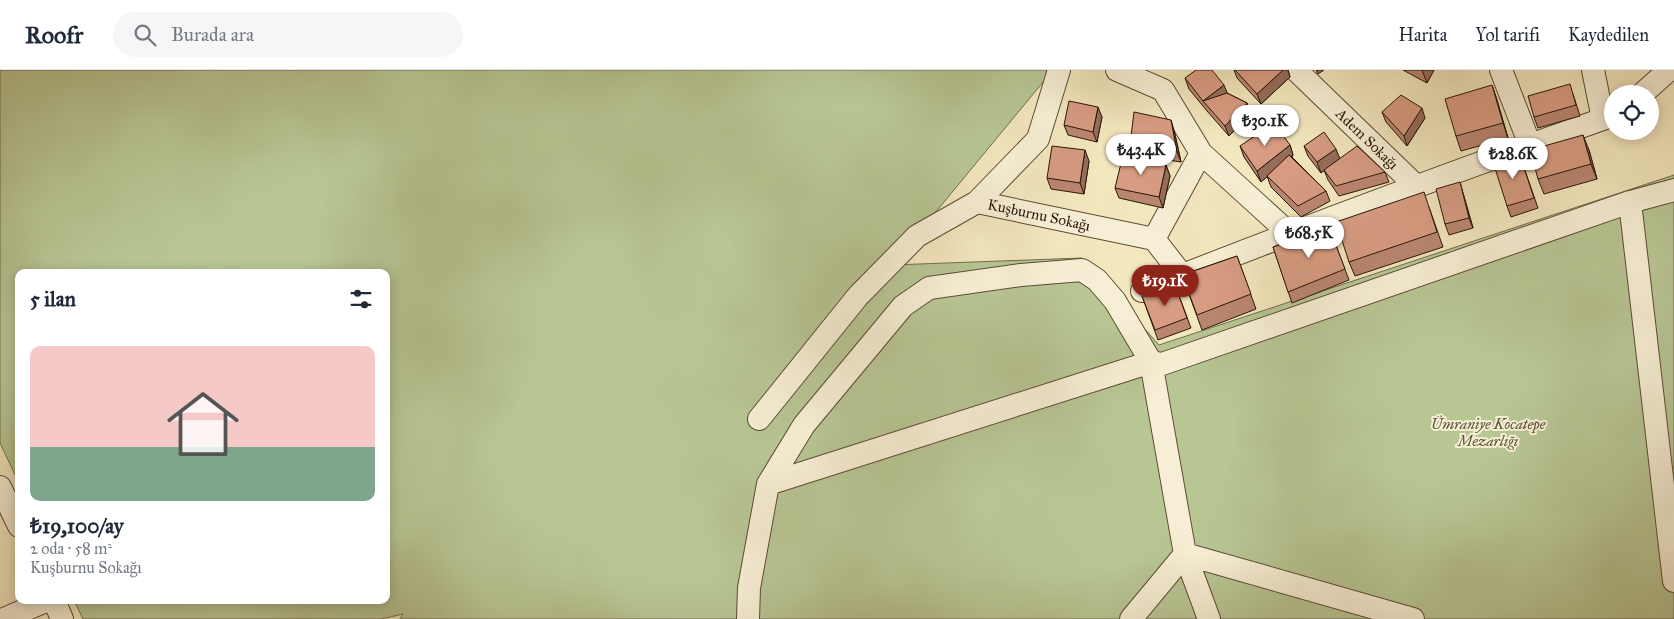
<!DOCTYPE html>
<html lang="tr">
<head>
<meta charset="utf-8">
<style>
	body { margin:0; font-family:"IM FELL Great Primer",serif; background:#f6f6f7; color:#1f2937; height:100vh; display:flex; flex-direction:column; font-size:19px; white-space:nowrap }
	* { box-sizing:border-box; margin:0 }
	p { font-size:16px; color:#747a83 }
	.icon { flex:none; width:28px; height:28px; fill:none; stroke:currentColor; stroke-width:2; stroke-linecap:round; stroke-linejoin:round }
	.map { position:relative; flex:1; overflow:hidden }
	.sheet { position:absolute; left:15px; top:199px; width:375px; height:335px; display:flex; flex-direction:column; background:#fff; border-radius:10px; box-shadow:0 2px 12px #0003 }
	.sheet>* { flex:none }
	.controls { position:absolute; left:1604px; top:15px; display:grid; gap:10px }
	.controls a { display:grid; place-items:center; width:55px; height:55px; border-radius:50%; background:#fff; box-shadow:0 2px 12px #0003; font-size:25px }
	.price { position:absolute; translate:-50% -42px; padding:0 11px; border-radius:18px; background:#fff; color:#222; font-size:16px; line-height:32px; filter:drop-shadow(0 1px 2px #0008) }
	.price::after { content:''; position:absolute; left:50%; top:30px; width:15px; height:11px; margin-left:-8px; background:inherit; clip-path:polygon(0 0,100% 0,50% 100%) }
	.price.current { background:#8f2418; color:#fff }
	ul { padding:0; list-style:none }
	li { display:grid; align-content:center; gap:10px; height:265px; padding:0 15px }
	li span { display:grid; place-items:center; height:155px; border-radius:10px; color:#555 }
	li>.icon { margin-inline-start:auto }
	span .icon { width:90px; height:90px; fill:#fffc; stroke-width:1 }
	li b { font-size:21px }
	h2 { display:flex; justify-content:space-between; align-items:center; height:60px; padding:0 15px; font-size:21px }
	header { display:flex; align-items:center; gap:30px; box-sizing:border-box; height:70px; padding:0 25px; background:#fff; border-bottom:1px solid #e0e1e3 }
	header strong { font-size:24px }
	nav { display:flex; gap:28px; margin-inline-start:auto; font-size:18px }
	.search { width:350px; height:45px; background:#f6f6f7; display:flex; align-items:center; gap:12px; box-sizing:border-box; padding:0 18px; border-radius:28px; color:#747a83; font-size:19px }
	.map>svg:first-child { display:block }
</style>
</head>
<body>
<header>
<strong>Roofr</strong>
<div class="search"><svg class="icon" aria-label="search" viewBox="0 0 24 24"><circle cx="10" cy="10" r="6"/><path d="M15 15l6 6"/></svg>Burada ara</div>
<nav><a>Harita</a><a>Yol tarifi</a><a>Kaydedilen</a></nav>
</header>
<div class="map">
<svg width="1674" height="549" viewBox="0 0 1674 549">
	<rect width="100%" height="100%" fill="#f3e7be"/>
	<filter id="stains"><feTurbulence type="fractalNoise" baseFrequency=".004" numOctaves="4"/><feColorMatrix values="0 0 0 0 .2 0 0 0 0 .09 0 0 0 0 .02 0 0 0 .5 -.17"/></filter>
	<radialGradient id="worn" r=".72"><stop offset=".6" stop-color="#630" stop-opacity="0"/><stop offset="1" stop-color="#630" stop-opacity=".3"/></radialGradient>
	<path fill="#b8c694" stroke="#706e4e" d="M0 0H1053L892 195 1082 188 1159 275 1674 105V549H400L403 544 381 549H83L74 530H386V202H19V413L0 373Z"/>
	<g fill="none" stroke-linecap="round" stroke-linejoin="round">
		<defs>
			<path id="minor" d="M1059 0 1038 69 977 132 1154 169 1182 205
				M1117 0 1163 20 1201 83
				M1296 0 1416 116
				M1501 0 1530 75
				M1593 0 1603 49
				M1642 24 1669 0
				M1630 132 1674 511
				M1154 169 1201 83 1290 164
				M1142 221C1294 161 1448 104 1603 49L1612 43
				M759 349 858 226 917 166 977 132
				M768 414 1151 292 1185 484 1209 549
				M0 417 19 456
				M54 530 62 549
				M4 549 48 530
				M748 549 749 518 768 414 804 355 903 236 929 218 1021 205 1082 200 1097 210 1115 231 1151 292 1162 294 1630 132 1674 120
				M1131 549 1185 484 1413 549"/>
		</defs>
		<use href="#minor" stroke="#5c4a35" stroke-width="24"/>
		<use href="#minor" stroke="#f7efd5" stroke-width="22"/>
	</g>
	<path fill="#b98670" stroke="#291607" d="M1234 0H1288L1290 7 1261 34 1237 8Z
		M1403 0H1434L1427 13Z
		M1185 8 1227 23 1247 33 1250 44 1229 66 1207 41 1189 19Z
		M1492 15 1497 30 1508 68 1461 81 1456 66Z
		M1573 24 1580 46 1538 58 1534 47Z
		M1382 42 1425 48 1407 76 1386 52Z
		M1102 47 1097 72 1068 65 1064 55Z
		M1174 60 1181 92 1134 85 1130 74Z
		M1290 75 1293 85 1292 87 1326 121 1330 131 1301 147 1271 117 1267 106 1261 112 1244 87 1240 76Z
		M1304 76 1340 89 1385 102 1389 112 1339 126 1328 110 1324 100 1321 103 1308 86Z
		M1589 80 1597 109 1544 124 1538 109Z
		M1519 83 1538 138 1511 147 1507 136Z
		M1089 91 1084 124 1051 119 1047 108Z
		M1166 95 1170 106 1163 138 1119 128 1115 118Z
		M1463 123 1473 158 1449 165 1445 154Z
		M1429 137 1443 177 1355 206 1349 192Z
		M1329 157 1349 210 1292 233 1273 177Z
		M1237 186 1256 239 1202 260 1182 205Z
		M1175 215 1191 258 1158 270 1142 226Z"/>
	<path fill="#966d5b" stroke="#291607" d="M1283 0H1288L1290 7 1261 34 1257 24Z
		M1316 0H1324L1318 4Z
		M1422 0H1434L1427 13Z
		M1224 15 1228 25 1203 31Z
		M1492 15 1497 30 1508 68 1503 53Z
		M1247 33 1250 44 1229 66 1225 56Z
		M1098 37 1102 47 1097 72 1093 62Z
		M1422 38 1425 48 1407 76 1404 66Z
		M1171 50 1174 60 1181 92 1177 82Z
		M1583 65 1589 80 1597 109 1591 94Z
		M1290 75 1293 85 1261 112 1257 101Z
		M1336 79 1340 89 1321 103 1317 92Z
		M1085 80 1089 91 1084 124 1080 113Z
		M1166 95 1170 106 1163 138 1159 127Z
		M1460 112 1463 123 1473 158 1469 148Z"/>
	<path fill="#d79c82" stroke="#291607" d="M1196 0H1212L1224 15 1203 31 1227 23 1247 33 1225 56 1203 31 1185 8Z
		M1235 0H1283L1257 24Z
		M1570 14 1576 35 1534 47 1528 26Z
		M1492 15 1503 53 1456 66 1445 29Z
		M1401 25 1422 38 1404 66 1382 42Z
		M1069 31 1098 37 1093 62 1064 55Z
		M1134 42 1171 50 1177 82 1130 74Z
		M1274 53 1290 75 1257 101 1240 76Z
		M1324 62 1336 79 1317 92 1304 76Z
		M1583 65 1591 94 1538 109 1530 80Z
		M1052 76 1085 80 1080 113 1047 108Z
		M1357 76 1385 102 1336 116 1324 100Z
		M1519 83 1534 128 1507 136 1493 92Z
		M1123 85 1166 95 1159 127 1115 118Z
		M1289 85 1326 121 1298 136 1267 106Z
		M1460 112 1469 148 1445 154 1436 119Z
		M1424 122 1437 162 1349 192 1336 152Z
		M1329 157 1345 199 1288 222 1273 177Z
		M1237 186 1251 224 1197 245 1182 205Z
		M1175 215 1187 248 1155 260 1142 226Z"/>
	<g text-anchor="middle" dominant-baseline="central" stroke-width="4" stroke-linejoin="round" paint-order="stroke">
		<g font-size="15" fill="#291607" stroke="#f7efd5">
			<text transform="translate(1367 69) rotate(44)">Adem Sokağı</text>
			<text transform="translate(1039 145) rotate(12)">Kuşburnu Sokağı</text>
		</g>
		<g font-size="15" font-style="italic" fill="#5b5438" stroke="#f7efd5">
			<text x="1488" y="354">Ümraniye Kocatepe<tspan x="1488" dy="17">Mezarlığı</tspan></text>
		</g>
	</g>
	<rect width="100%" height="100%" filter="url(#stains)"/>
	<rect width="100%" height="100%" fill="url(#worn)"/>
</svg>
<div class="controls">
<a><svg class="icon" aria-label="locate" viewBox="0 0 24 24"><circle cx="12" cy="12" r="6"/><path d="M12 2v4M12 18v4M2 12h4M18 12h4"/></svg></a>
</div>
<b class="price" style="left:1265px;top:77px">₺30.1K</b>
<b class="price" style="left:1141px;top:106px">₺43.4K</b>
<b class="price" style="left:1513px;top:110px">₺28.6K</b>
<b class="price" style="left:1309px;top:189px">₺68.5K</b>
<b class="price current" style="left:1165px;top:237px">₺19.1K</b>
<section class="sheet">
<h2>5 ilan<svg class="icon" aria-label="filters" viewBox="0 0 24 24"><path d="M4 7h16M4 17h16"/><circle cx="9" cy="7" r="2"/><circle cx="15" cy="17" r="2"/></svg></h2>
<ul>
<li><span style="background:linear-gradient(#f6c9c9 65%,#7fa58c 0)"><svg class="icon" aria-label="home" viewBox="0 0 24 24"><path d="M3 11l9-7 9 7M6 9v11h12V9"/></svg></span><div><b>₺19,100/ay</b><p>2 oda · 58 m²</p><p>Kuşburnu Sokağı</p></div></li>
</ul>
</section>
</div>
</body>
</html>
